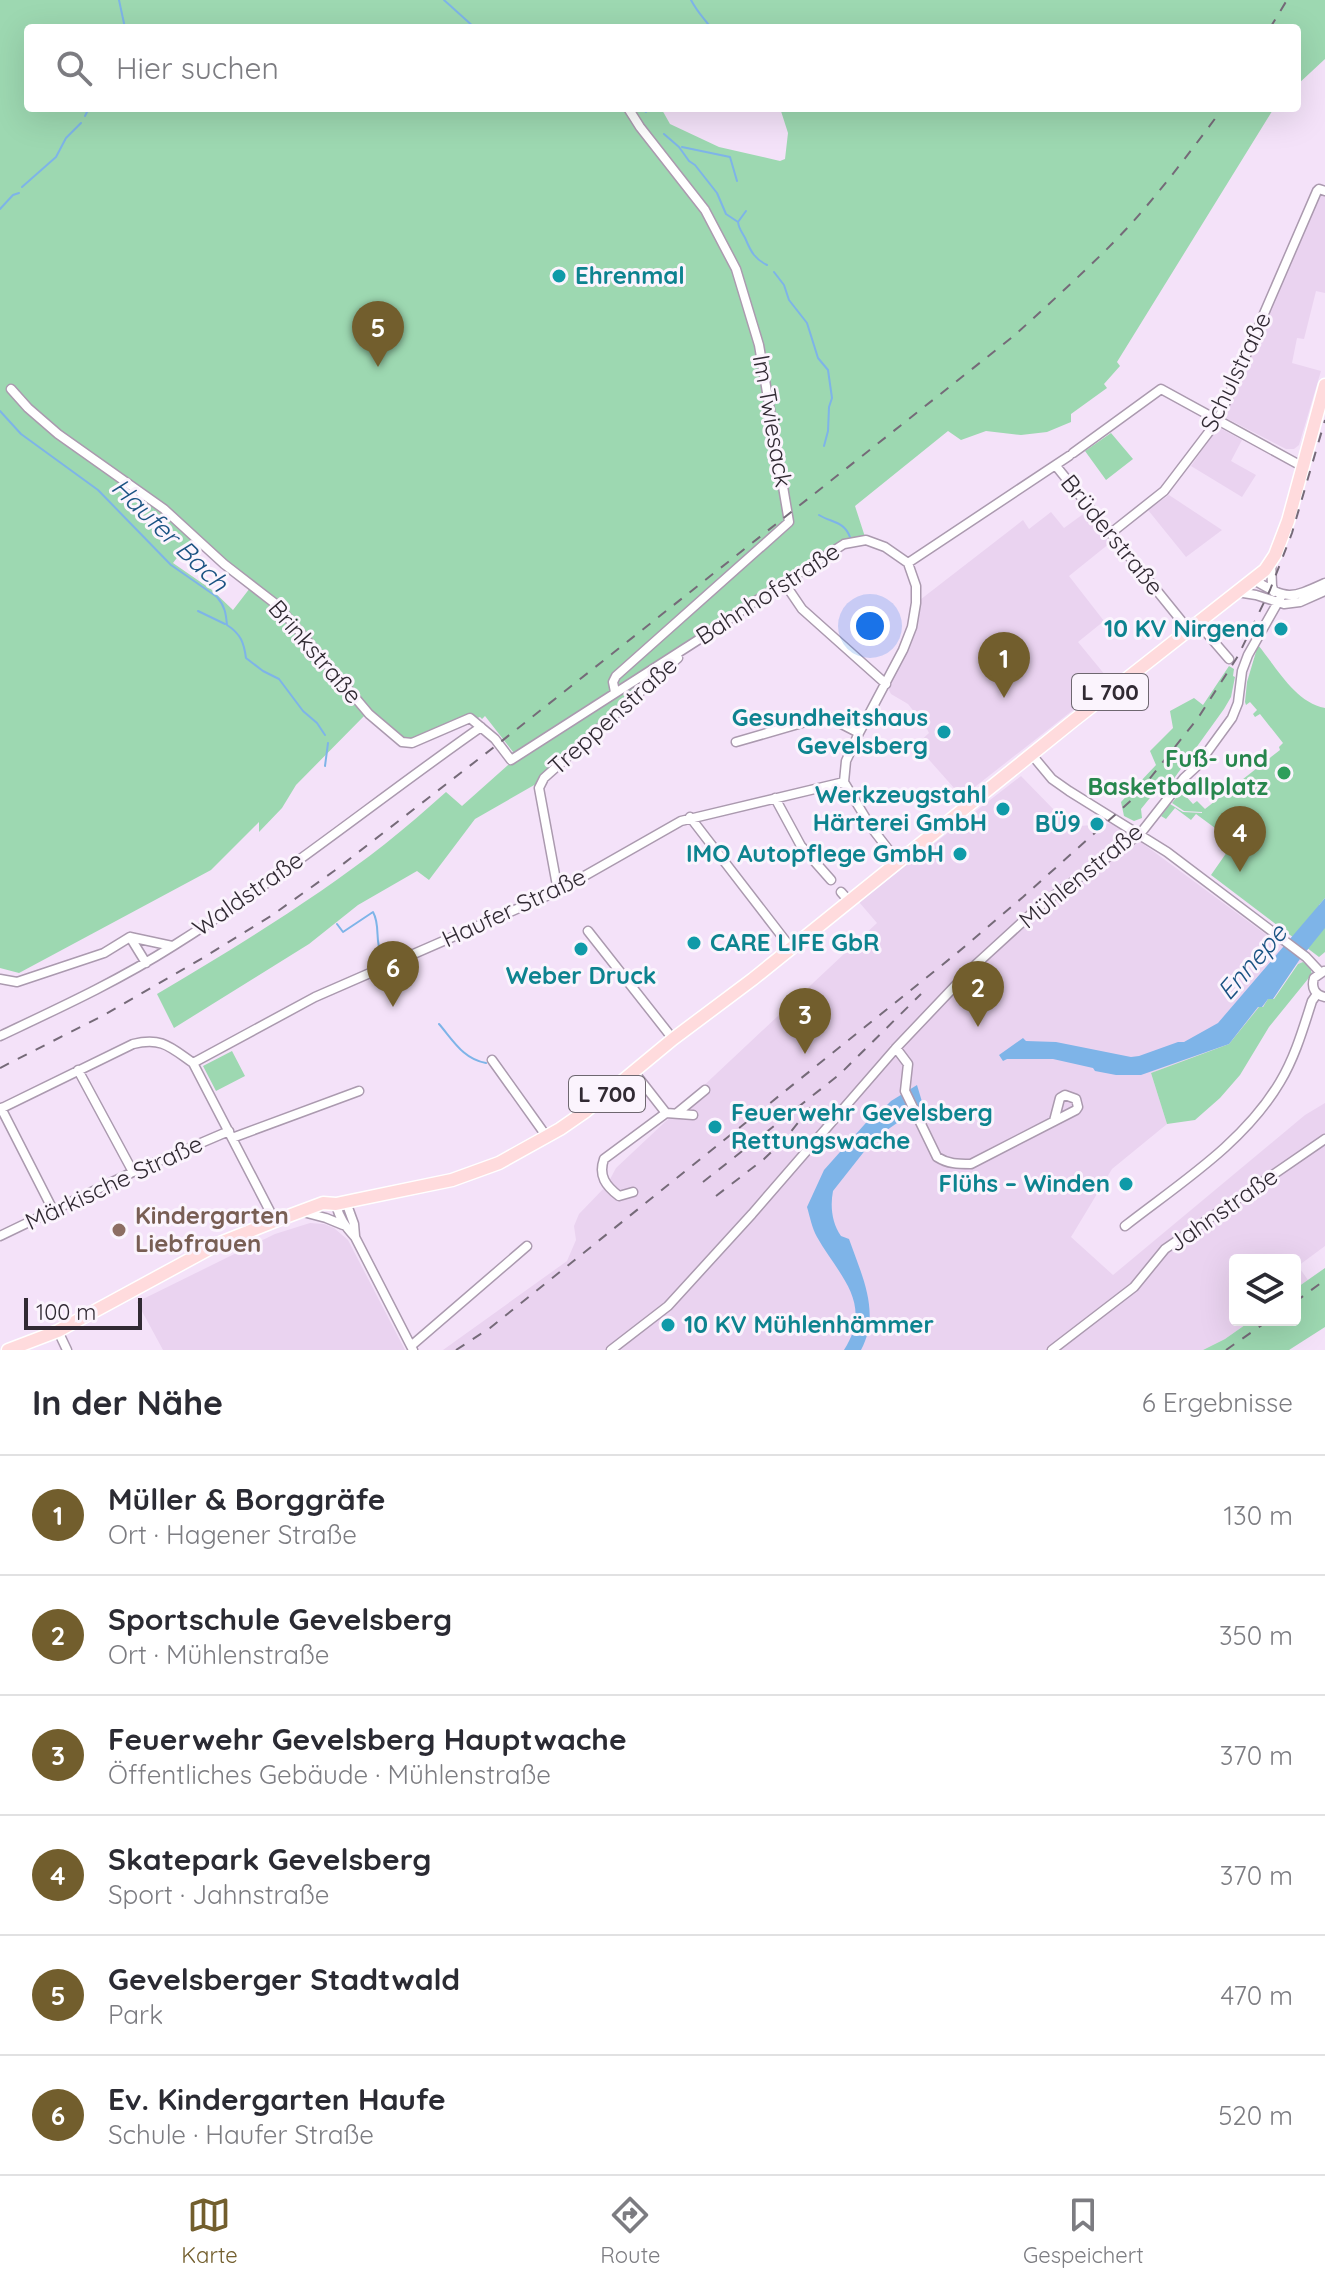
<!DOCTYPE html>
<html lang="de">
<head>
<meta charset="utf-8">
<style>
	body { margin:0; font-family:Quicksand,sans-serif; background:#f7f7f7; color:#2b2b33 }
	.controls { position:absolute; right:24px; bottom:24px; display:grid; overflow:hidden; border-radius:8px; box-shadow:0 8px 32px #0002 }
	.controls button { width:72px; height:72px; display:grid; place-items:center; padding:0; border:0; border-bottom:2px solid #e1e1e2; background:#fff; color:#2b2b33; font:40px sans-serif }
	.scale { position:absolute; left:24px; bottom:20px; width:118px; box-sizing:border-box; padding-left:8px; border:4px solid #312a33; border-top:0; font-size:22px; line-height:28px; white-space:nowrap; color:#312a33; -webkit-text-stroke:6px #fbf4fd; paint-order:stroke }
	.you { position:absolute; left:870px; top:626px; width:28px; height:28px; margin:-20px; border:6px solid #fff; border-radius:50%; background:#1a73e8; box-shadow:0 0 0 12px #1a73e833 }
	.badge { display:grid; place-items:center; width:52px; height:52px; border-radius:50%; background:#725e2d; color:#fff; font-size:26px; font-weight:700 }
	.pin { position:absolute; translate:-50% -66px; filter:drop-shadow(0 2px 4px #0008) }
	.pin::after { content:''; position:absolute; top:42px; width:28px; height:24px; background:inherit; clip-path:polygon(0 0,100% 0,50% 100%) }
	.list { margin:0; padding:0; list-style:none }
	h2 { display:flex; justify-content:space-between; align-items:center; height:104px; margin:0; padding:0 32px; font-size:34px }
	h2 small { font-size:26px; font-weight:400; color:#7c7c81 }
	.list li { display:grid; grid-template-columns:52px 1fr auto; gap:24px; align-items:center; box-sizing:border-box; height:120px; padding:0 32px; border-top:2px solid #e1e1e2 }
	.list b { display:block; font-size:30px; white-space:nowrap }
	.list p { margin:0; font-size:26px; white-space:nowrap; color:#7c7c81 }
	.list em { font-size:26px; font-style:normal; color:#7c7c81 }
	.icon { flex:none; width:44px; height:44px; fill:none; stroke:currentColor; stroke-width:2; stroke-linecap:round; stroke-linejoin:round }
	.map { position:relative; flex:none; width:1325px; height:1350px; overflow:hidden }
	.search { position:absolute; background:#fff; box-shadow:0 8px 32px #0002; left:24px; right:24px; top:24px; height:88px; display:flex; align-items:center; gap:20px; box-sizing:border-box; padding:0 28px; border-radius:8px; color:#7c7c81; font-size:30px }
	.sheet { height:824px; background:#fff }
	nav { display:flex; justify-content:space-around; align-items:center; box-sizing:border-box; height:112px; border-top:2px solid #e1e1e2; background:#fff; font-size:22px; color:#7c7c81 }
	nav a { display:grid; justify-items:center; gap:4px }
	nav .on { color:#725e2d }
	.map>svg:first-child { display:block }
</style>
</head>
<body>
<div class="map">
<svg width="1325" height="1350" viewBox="0 0 1325 1350">
	<rect width="100%" height="100%" fill="#f4e2f9"/>
	<path fill="#ead3f0" d="M1322,194L1325,195V293L1316,291L1304,339L1297,338L1292,363L1321,371L1299,445L1294,449H1286L1224,417L1254,339L1289,258Z
		M1218,427L1242,440L1231,461L1256,475L1242,497L1191,466Z
		M1169,495L1222,530L1186,557L1148,510Z
		M1051,512L1064,528L1086,512L1110,543L1069,576L1104,621L1078,642L1110,681L962,797L916,745L929,733L926,727L908,704L891,694L886,684L903,650L916,603L1023,520L1029,529Z
		M1021,776L1057,813L1080,826L1115,823L1303,962L1297,964L1273,999L1256,1011L1229,1044L1151,1073L1167,1124L1112,1169L1071,1237L1113,1275L1305,1115L1325,1103V1246L1298,1266L1308,1280L1295,1289V1260H1235V1320H1252L1225,1339L1203,1350H443L567,1261L576,1240L574,1226L579,1214L607,1185L616,1168L877,923L859,902Z
		M310,1223L324,1224L334,1228L348,1240L405,1350H163L137,1302L275,1234Z"/>
	<path fill="#9dd8b1" fill-rule="evenodd" d="M0,0H1325V59L1297,85V28H28V108H661L670,124L719,147L780,161L785,159L788,133L780,108H1274L1117,362L1120,366L1104,384L1107,388L1071,414V422L1047,432L1021,435L986,431L961,440L948,431L855,506L866,540H854L696,641L543,780L475,819L429,880L417,871L358,905L309,944L174,1028L157,994C235,948 313,900 385,844C406,827 426,810 446,792L462,806L517,757L485,716L482,719L480,717L413,745L403,740L368,712L296,785L282,808L259,832V822L211,870L19,973L0,968ZM192,538L250,588L233,610L212,590L173,563Z
		M1111,433L1133,459L1106,480L1085,451Z
		M1258,645C1277,668 1295,702 1325,708V898L1319,905L1325,911V952L1319,957L1211,875L1234,842L1196,814L1191,820L1175,808L1166,819L1161,816L1170,804L1183,812L1202,813V812L1184,811L1172,803L1189,781L1191,783L1182,792L1193,804L1197,801L1205,809L1280,750L1279,747L1283,743L1260,714L1255,717L1253,714L1257,710L1250,702L1246,705L1245,702L1247,682Z
		M1229,666L1234,669L1233,676L1235,677L1231,697L1224,709L1170,784L1162,783L1141,809L1142,818L1134,821L1124,816L1121,802L1156,765L1150,751L1173,728L1170,711L1194,698L1203,705Z
		M1303,962L1310,967L1312,974L1269,1027L1240,1075L1220,1098L1195,1120L1167,1124L1151,1073L1229,1044L1259,1007H1263L1268,999H1274L1298,964Z
		M232,1051L245,1076L216,1091L203,1066Z
		M1325,1268V1327L1289,1350H1203L1225,1339L1252,1320H1295V1289Z"/>
	<path fill="#7eb4e8" d="M1325,898V928L1300,959L1273,999H1268L1262,1007H1258L1229,1044L1141,1075H1116L1095,1071L1093,1068L1053,1059H1007L1003,1061L999,1055L1023,1038L1026,1041L1056,1042L1131,1057L1139,1056L1178,1042H1184L1218,1023Z
		M917,1085L923,1105L874,1139L833,1191C830,1207 832,1223 841,1236L849,1239C862,1276 881,1313 861,1350H844C874,1303 839,1276 817,1237C812,1228 810,1217 807,1207L824,1170L880,1107L883,1109L891,1101Z"/>
	<g fill="none" stroke-linecap="round" stroke-linejoin="round">
		<path stroke="#7eb4e8" stroke-width="2" d="M119,0L125,28
			M444,0L475,28
			M691,0C698,13 703,17 711,28
			M642,108L646,112
			M85,116L89,108
			M664,134L679,147L689,161L695,165L717,193L726,214L738,222C739,230 743,233 746,240C751,252 755,259 767,265
			M682,147L730,157L737,181
			M22,187L56,157L66,138L81,123
			M0,209L13,195L19,193
			M738,222L746,211
			M774,272L784,285L789,300L807,323L818,358L828,370L832,398L829,407L828,431L824,446
			M0,411L21,434L98,490L171,565L217,597C225,606 226,614 227,625C241,634 244,643 246,658L263,671L279,679L303,711L317,723L325,735
			M819,515C832,523 844,521 850,537
			M198,611L225,624
			M325,766L328,743
			M337,924L343,932L373,912C381,926 374,942 382,955
			M439,1024C453,1040 463,1059 486,1063"/>
		<g stroke="#ab9aaf" stroke-width="11">
			<path id="street" d="M11,389L28,408L58,434L164,509L224,564L277,605L369,714L402,742L412,743L470,718L495,739L511,760L712,631L748,606L844,544L866,540L885,547L908,563L916,586V603L912,627L903,650L859,733L846,761L844,782L871,827L898,862
				M1073,453L1161,389L1296,463L1304,465
				M1056,466L1188,629
				M1111,533L1164,491L1218,420L1317,191L1319,189L1325,191
				M1271,562L1272,586L1274,592
				M908,563L1069,456
				M1254,580C1288,600 1290,599 1325,583
				M785,584L802,609L886,684
				M1237,592L1256,595L1284,604L1300,602L1325,591
				M1197,622L1229,659
				M615,692L613,682L616,676L789,522L759,345L736,269L705,210L640,127L628,108
				M736,742L826,716L859,733
				M1032,755L1052,779L1069,791L1167,852L1306,957L1320,972
				M775,798L801,846L831,880
				M690,817L791,948
				M558,891L539,788L544,778L678,658
				M841,892L849,901
				M588,931L673,1039
				M130,937L146,963
				M1324,971L1314,978C1311,988 1315,995 1325,997
				M0,979L17,982L104,953L130,937L172,946
				M0,1036C59,1008 118,981 173,946C280,879 378,799 481,727
				M896,1048L908,1064L905,1091L937,1157C948,1164 958,1164 971,1164L1076,1110L1078,1107L1076,1099L1065,1095L1060,1098L1054,1121
				M492,1060L547,1137
				M193,1063L315,997L558,891L681,821L844,782
				M78,1070L133,1172
				M634,1072L666,1113
				M1,1108L53,1210
				M0,1109L133,1044C162,1037 170,1047 193,1063L275,1221
				M677,1113L705,1090
				M232,1138L359,1091
				M633,1192L619,1196C606,1186 598,1176 604,1159L666,1113L693,1115
				M346,1202L354,1224L355,1236
				M336,1204C339,1218 345,1226 355,1237L413,1350
				M303,1212L326,1218L343,1225
				M1125,1226C1180,1183 1244,1143 1280,1082C1295,1057 1303,1029 1312,1001L1317,994
				M0,1236L133,1172L229,1131
				M58,1331L67,1350
				M411,1346L527,1246
				M611,1350L668,1306L752,1214L896,1048L972,968L1042,904L1140,834L1184,778L1197,766L1232,718L1238,703L1242,671L1248,655L1282,595
				M1052,1350L1134,1287L1165,1249L1325,1139"/>
		</g>
		<g stroke="#fff" stroke-width="15">
			<path id="primary" d="M8,1350L58,1331L220,1243L275,1221L323,1203L336,1204L355,1200L452,1180L499,1163L560,1129L586,1111L673,1039L753,979L1073,721L1265,570L1275,555L1288,521L1325,385"/>
		</g>
		<use href="#street" stroke="#fff" stroke-width="8"/>
		<use href="#primary" stroke="#ffdbdd" stroke-width="12"/>
		<path stroke="#756a78" stroke-width="2" stroke-dasharray="10 10" stroke-linecap="butt" d="M1270,28L1287,0
			M0,1068L106,1014L206,956L271,916L334,871L498,744L1015,335C1054,299 1095,263 1131,224C1164,187 1193,148 1223,108
			M703,1182L840,1074L921,994
			M716,1196L764,1159L786,1138L811,1106
			M1295,1302L1325,1280
			M456,1350L490,1328L957,953L1023,897L1135,797L1198,718L1238,656L1270,590L1292,533L1325,420
			M1226,1350L1269,1320"/>
	</g>
	<g fill="#0f9aa8" stroke="#fbf4fd" stroke-width="3">
		<circle cx="559" cy="276" r="8"/>
		<circle cx="1281" cy="629" r="8"/>
		<circle cx="944" cy="732" r="8"/>
		<circle cx="1003" cy="809" r="8"/>
		<circle cx="1097" cy="824" r="8"/>
		<circle cx="960" cy="854" r="8"/>
		<circle cx="694" cy="943" r="8"/>
		<circle cx="581" cy="949" r="8"/>
		<circle cx="715" cy="1127" r="8"/>
		<circle cx="1126" cy="1184" r="8"/>
		<circle cx="668" cy="1325" r="8"/>
	</g>
	<circle fill="#2e9e5b" stroke="#fbf4fd" stroke-width="3" cx="1284" cy="773" r="8"/>
	<circle fill="#8d6e63" stroke="#fbf4fd" stroke-width="3" cx="119" cy="1230" r="8"/>
	<g text-anchor="middle" stroke-width="6" stroke-linejoin="round" paint-order="stroke">
		<g fill="#fbf4fd" stroke="#6e6770" stroke-width="2">
			<rect x="1072" y="674" width="76" height="36" rx="6"/>
			<rect x="569" y="1076" width="76" height="36" rx="6"/>
		</g>
		<g font-size="22" font-weight="bold" fill="#312a33">
			<text x="1110" y="700">L 700</text>
			<text x="607" y="1102">L 700</text>
		</g>
		<g font-size="24" font-weight="bold" fill="#0d838f" stroke="#fbf4fd" text-anchor="end">
			<text x="575" y="284" text-anchor="start">Ehrenmal</text>
			<text x="1265" y="637">10 KV Nirgena</text>
			<text x="928" y="726">Gesundheitshaus<tspan x="928" dy="28">Gevelsberg</tspan></text>
			<text x="987" y="803">Werkzeugstahl<tspan x="987" dy="28">Härterei GmbH</tspan></text>
			<text x="1081" y="832">BÜ9</text>
			<text x="944" y="862">IMO Autopflege GmbH</text>
			<text x="710" y="951" text-anchor="start">CARE LIFE GbR</text>
			<text x="581" y="984" text-anchor="middle">Weber Druck</text>
			<text x="731" y="1121" text-anchor="start">Feuerwehr Gevelsberg<tspan x="731" dy="28">Rettungswache</tspan></text>
			<text x="1110" y="1192">Flühs – Winden</text>
			<text x="684" y="1333" text-anchor="start">10 KV Mühlenhämmer</text>
		</g>
		<g font-size="24" fill="#312a33" stroke="#fbf4fd">
			<text transform="translate(1236 372) rotate(-64)" y="8">Schulstraße</text>
			<text transform="translate(772 421) rotate(80)" y="8">Im Twiesack</text>
			<text transform="translate(1112 535) rotate(51)" y="8">Brüderstraße</text>
			<text transform="translate(768 594) rotate(-33)" y="8">Bahnhofstraße</text>
			<text transform="translate(315 652) rotate(49)" y="8">Brinkstraße</text>
			<text transform="translate(613 716) rotate(-42)" y="8">Treppenstraße</text>
			<text transform="translate(1081 876) rotate(-39)" y="8">Mühlenstraße</text>
			<text transform="translate(248 894) rotate(-35)" y="8">Waldstraße</text>
			<text transform="translate(514 908) rotate(-25)" y="8">Haufer Straße</text>
			<text transform="translate(114 1183) rotate(-25)" y="8">Märkische Straße</text>
			<text transform="translate(1223 1210) rotate(-35)" y="8">Jahnstraße</text>
		</g>
		<g font-size="24" font-weight="bold" fill="#27864d" stroke="#fbf4fd" text-anchor="end">
			<text x="1268" y="767">Fuß- und<tspan x="1268" dy="28">Basketballplatz</tspan></text>
		</g>
		<g font-size="24" font-weight="bold" fill="#785e54" stroke="#fbf4fd" text-anchor="start">
			<text x="135" y="1224">Kindergarten<tspan x="135" dy="28">Liebfrauen</tspan></text>
		</g>
		<g font-size="26" font-style="italic" fill="#1a5383" stroke="#fbf4fd">
			<text transform="translate(170 535) rotate(44)" y="9">Haufer Bach</text>
			<text transform="translate(1252 962) rotate(-49)" y="9">Ennepe</text>
		</g>
	</g>
</svg>
<div class="controls">
<button><svg class="icon" aria-label="layers" viewBox="0 0 24 24"><path d="M12 4l9 5-9 5-9-5zM3 14l9 5 9-5"/></svg></button>
</div>
<div class="scale">100 m</div>
<div class="you"></div>
<div class="pin badge" style="left:1004px;top:698px">1</div>
<div class="pin badge" style="left:978px;top:1027px">2</div>
<div class="pin badge" style="left:805px;top:1054px">3</div>
<div class="pin badge" style="left:1240px;top:872px">4</div>
<div class="pin badge" style="left:378px;top:367px">5</div>
<div class="pin badge" style="left:393px;top:1007px">6</div>
<div class="search"><svg class="icon" aria-label="search" viewBox="0 0 24 24"><circle cx="10" cy="10" r="6"/><path d="M15 15l6 6"/></svg>Hier suchen</div>
</div>
<section class="sheet">
<h2>In der Nähe<small>6 Ergebnisse</small></h2>
<ul class="list">
<li><span class="badge">1</span><div><b>Müller &amp; Borggräfe</b><p>Ort · Hagener Straße</p></div><em>130 m</em></li>
<li><span class="badge">2</span><div><b>Sportschule Gevelsberg</b><p>Ort · Mühlenstraße</p></div><em>350 m</em></li>
<li><span class="badge">3</span><div><b>Feuerwehr Gevelsberg Hauptwache</b><p>Öffentliches Gebäude · Mühlenstraße</p></div><em>370 m</em></li>
<li><span class="badge">4</span><div><b>Skatepark Gevelsberg</b><p>Sport · Jahnstraße</p></div><em>370 m</em></li>
<li><span class="badge">5</span><div><b>Gevelsberger Stadtwald</b><p>Park</p></div><em>470 m</em></li>
<li><span class="badge">6</span><div><b>Ev. Kindergarten Haufe</b><p>Schule · Haufer Straße</p></div><em>520 m</em></li>
</ul>
</section>
<nav>
<a class="on"><svg class="icon" aria-label="map" viewBox="0 0 24 24"><path d="M3 6l6-2 6 2 6-2v14l-6 2-6-2-6 2zM9 4v14M15 6v14"/></svg>Karte</a>
<a><svg class="icon" aria-label="directions" viewBox="0 0 24 24"><path d="M12 3l9 9-9 9-9-9zM9 14v-3h6M13 9l2 2-2 2"/></svg>Route</a>
<a><svg class="icon" aria-label="saved" viewBox="0 0 24 24"><path d="M7 4h10v16l-5-4-5 4z"/></svg>Gespeichert</a>
</nav>
</body>
</html>
